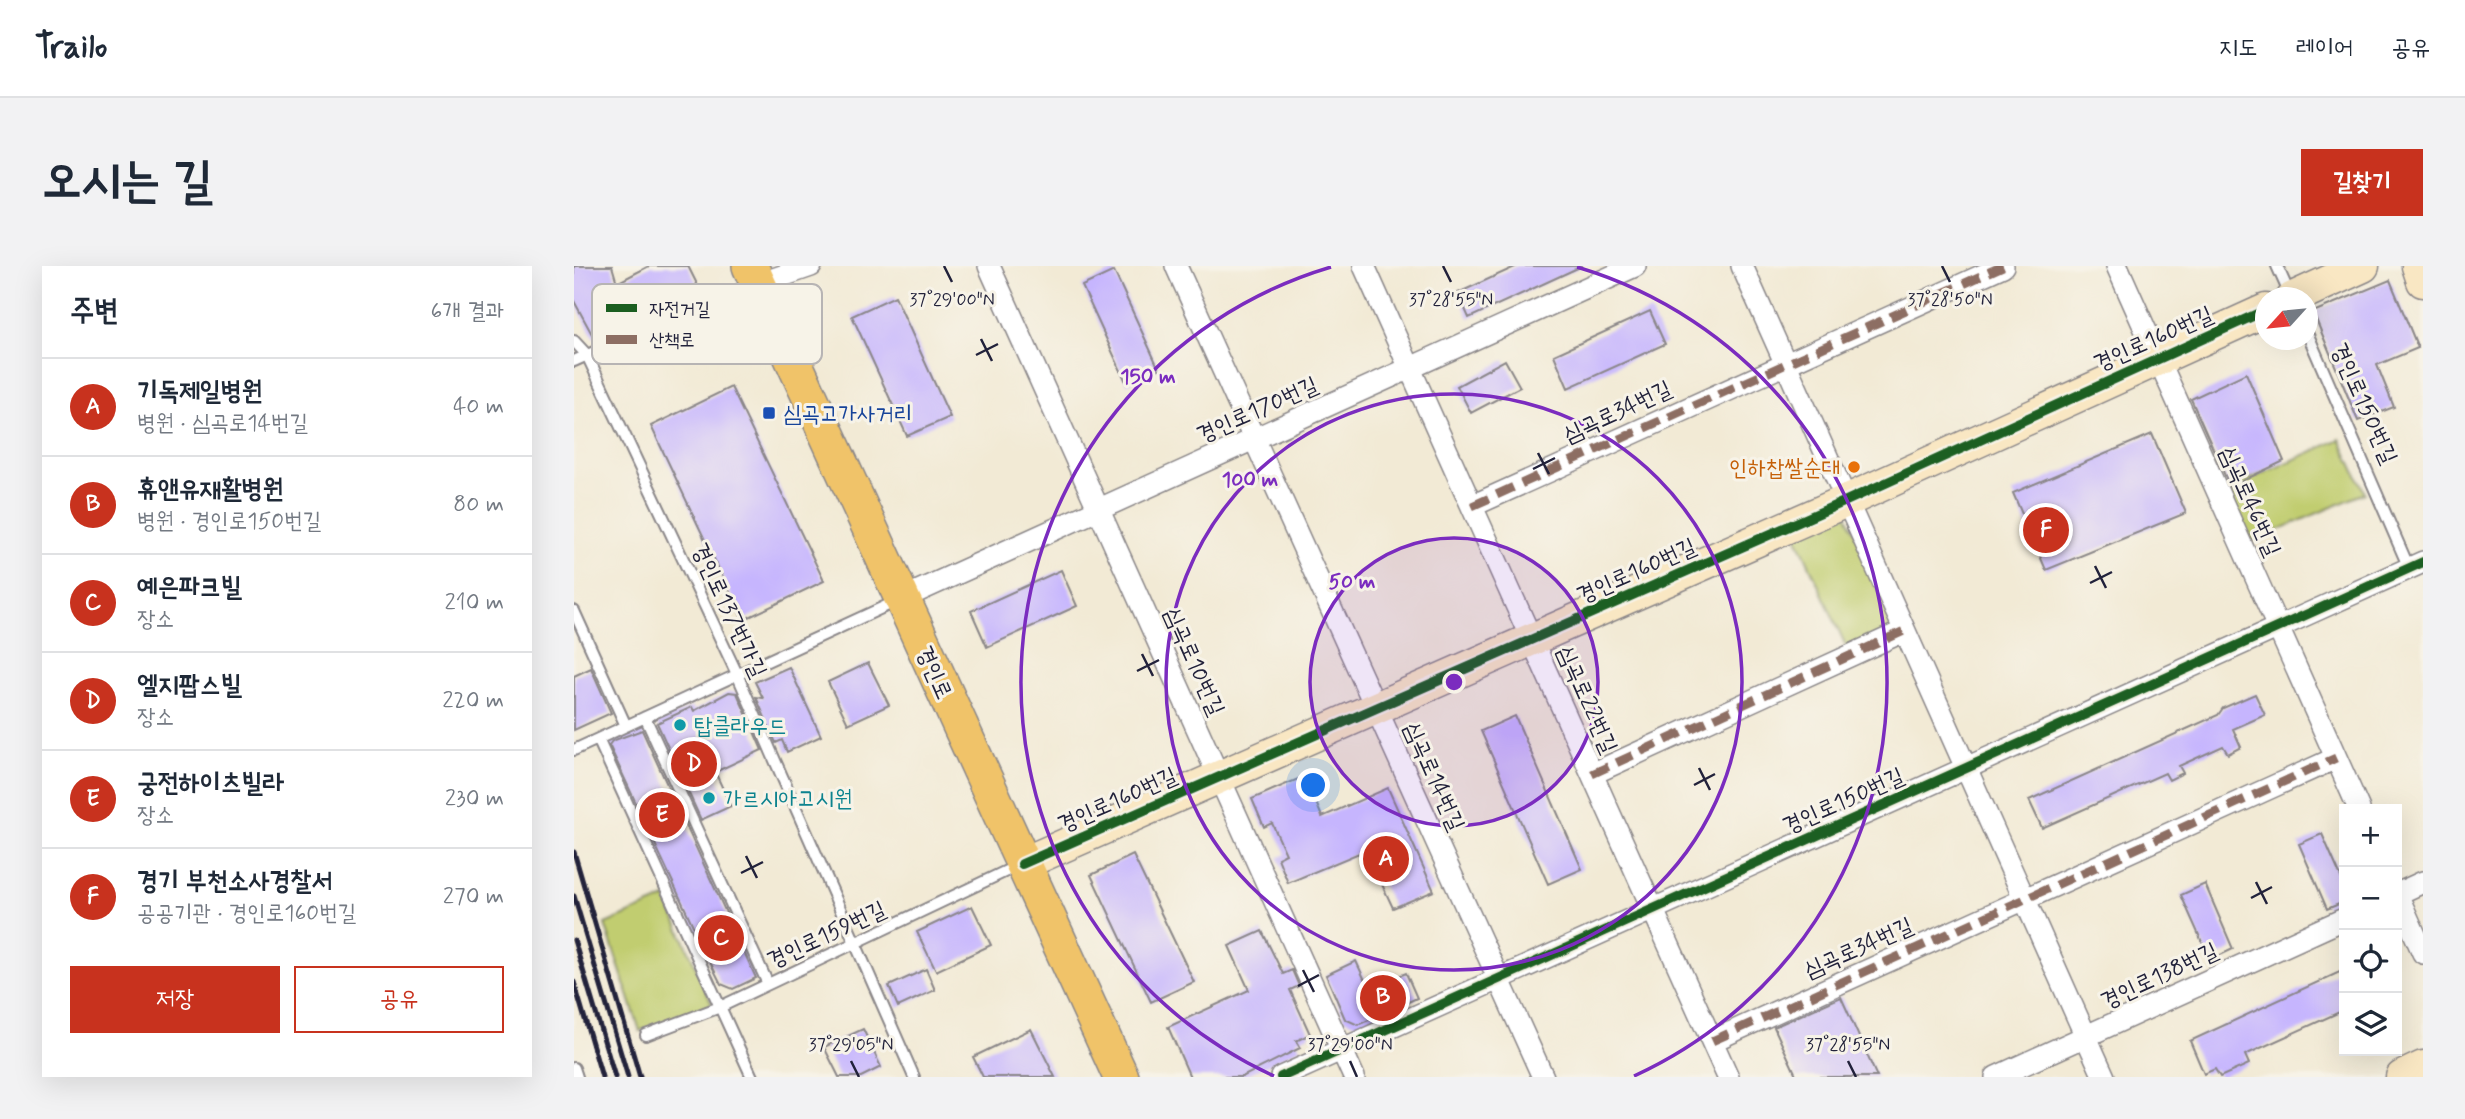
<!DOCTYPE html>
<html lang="ko">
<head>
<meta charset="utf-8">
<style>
	body { margin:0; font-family:Mynerve,"Poor Story",sans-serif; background:#f2f2f3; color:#1f2937 }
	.controls { position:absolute; right:21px; bottom:21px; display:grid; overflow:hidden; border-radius:0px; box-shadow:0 7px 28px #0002 }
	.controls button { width:63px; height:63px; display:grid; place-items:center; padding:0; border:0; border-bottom:2px solid #e0e1e3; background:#fff; color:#1f2937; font:35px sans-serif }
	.compass { position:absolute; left:1681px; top:21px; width:63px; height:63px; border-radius:50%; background:#fff; box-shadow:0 7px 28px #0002; rotate:243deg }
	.you { position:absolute; left:740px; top:520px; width:24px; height:24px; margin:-18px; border:5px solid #fff; border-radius:50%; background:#1a73e8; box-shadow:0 0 0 10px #1a73e833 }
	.badge { display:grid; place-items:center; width:46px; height:46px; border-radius:50%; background:#c8321e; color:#fff; font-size:23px; font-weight:700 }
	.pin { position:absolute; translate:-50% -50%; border:4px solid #fff; box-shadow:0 2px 7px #0006 }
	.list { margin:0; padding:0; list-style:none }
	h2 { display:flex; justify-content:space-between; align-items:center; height:91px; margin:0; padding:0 28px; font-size:30px }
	h2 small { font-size:23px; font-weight:400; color:#747a83 }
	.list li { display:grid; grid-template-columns:46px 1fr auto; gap:21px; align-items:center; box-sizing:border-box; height:98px; padding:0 28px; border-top:2px solid #e0e1e3 }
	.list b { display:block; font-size:26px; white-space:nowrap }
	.list p { margin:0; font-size:23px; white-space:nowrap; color:#747a83 }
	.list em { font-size:23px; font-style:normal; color:#747a83 }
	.actions { display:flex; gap:14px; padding:21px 28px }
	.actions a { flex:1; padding:16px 0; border:2px solid #c8321e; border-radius:0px; text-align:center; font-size:24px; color:#c8321e }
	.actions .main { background:#c8321e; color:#fff }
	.icon { flex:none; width:38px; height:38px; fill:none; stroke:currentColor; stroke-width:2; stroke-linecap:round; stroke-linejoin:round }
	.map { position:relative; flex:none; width:1849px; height:811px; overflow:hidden; border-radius:0px }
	header { display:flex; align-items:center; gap:42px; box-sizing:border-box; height:98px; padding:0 35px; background:#fff; border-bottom:2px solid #e0e1e3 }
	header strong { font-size:33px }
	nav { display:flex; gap:38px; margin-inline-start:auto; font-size:24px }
	.intro { display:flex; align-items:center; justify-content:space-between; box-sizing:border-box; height:168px; padding:0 42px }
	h1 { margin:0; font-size:49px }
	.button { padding:18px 32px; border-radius:0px; background:#c8321e; color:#fff; font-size:24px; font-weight:700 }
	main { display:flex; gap:42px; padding:0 42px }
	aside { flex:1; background:#fff; border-radius:0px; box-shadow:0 7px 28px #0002 }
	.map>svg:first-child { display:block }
</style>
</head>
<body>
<header>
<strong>Trailo</strong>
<nav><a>지도</a><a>레이어</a><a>공유</a></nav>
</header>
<div class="intro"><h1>오시는 길</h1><a class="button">길찾기</a></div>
<main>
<aside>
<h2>주변<small>6개 결과</small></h2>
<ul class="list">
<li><span class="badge">A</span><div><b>기독제일병원</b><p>병원 · 심곡로14번길</p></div><em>40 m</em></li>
<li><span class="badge">B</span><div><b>휴앤유재활병원</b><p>병원 · 경인로150번길</p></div><em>80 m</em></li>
<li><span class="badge">C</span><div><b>예은파크빌</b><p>장소</p></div><em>210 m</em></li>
<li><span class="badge">D</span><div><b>엘지팝스빌</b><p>장소</p></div><em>220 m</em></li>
<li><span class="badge">E</span><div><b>궁전하이츠빌라</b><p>장소</p></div><em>230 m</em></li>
<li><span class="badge">F</span><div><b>경기 부천소사경찰서</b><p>공공기관 · 경인로160번길</p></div><em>270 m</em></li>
</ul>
<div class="actions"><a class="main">저장</a><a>공유</a></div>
</aside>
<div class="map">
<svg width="1849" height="811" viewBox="0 0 1849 811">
	<rect width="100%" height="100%" fill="#f7f3e8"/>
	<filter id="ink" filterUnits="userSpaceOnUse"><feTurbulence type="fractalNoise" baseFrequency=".0143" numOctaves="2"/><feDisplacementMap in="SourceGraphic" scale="14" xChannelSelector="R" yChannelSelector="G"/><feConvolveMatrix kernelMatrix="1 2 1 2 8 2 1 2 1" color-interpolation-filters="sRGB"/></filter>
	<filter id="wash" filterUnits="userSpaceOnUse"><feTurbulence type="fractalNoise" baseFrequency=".00686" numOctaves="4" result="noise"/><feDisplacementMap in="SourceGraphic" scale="28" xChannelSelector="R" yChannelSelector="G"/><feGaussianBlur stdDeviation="1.57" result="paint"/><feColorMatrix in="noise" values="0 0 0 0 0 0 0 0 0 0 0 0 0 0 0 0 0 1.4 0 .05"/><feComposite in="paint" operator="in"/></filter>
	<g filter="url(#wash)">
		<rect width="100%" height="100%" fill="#f2ead5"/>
		<path fill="#c1cd6f" stroke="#727855" stroke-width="2" d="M1766,173L1791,227L1676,276L1654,223Z
			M1271,244L1323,364L1275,387L1221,267Z
			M92,632L138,738L66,765L31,658Z"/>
		<g id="blocks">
			<path fill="#c6b5fe" d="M0,0H38L43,17L75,0H114L127,26L88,45L85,38L20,72L0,35Z
				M943,0H1008L895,52L884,27Z
				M540,5L585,103L553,118L508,20Z
				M1816,14L1844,82L1803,99L1820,141L1784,155L1739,46Z
				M321,30L376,151L333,170L278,50Z
				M1076,45L1091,78L994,122L980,89Z
				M931,94L946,121L897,147L883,120Z
				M1672,107L1710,195L1656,221L1617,133Z
				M157,121L250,315L169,354L77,160Z
				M1578,168L1612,247L1472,304L1439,227Z
				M487,304L503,340L413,381L397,345Z
				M294,397L315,439L274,458L254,416Z
				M215,401L247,470L213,486L208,474L202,477L182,431L189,432L181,416Z
				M17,402L37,447L0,464V410Z
				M155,426L163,427L188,484L141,506L157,540L127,554L83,457L118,441L120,445Z
				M1681,428L1691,449L1659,463L1667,481L1654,488L1649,480L1605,500L1609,507L1595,514L1591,507L1468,562L1455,534L1644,449L1649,442Z
				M941,450L1008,603L974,618L907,465Z
				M68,464L182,712L159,723L147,718L134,692L35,479L38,475Z
				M731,510L748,551L814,522L860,625L819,642L798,597L791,600L785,587L714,617L704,592L712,588L698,557L690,561L678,533Z
				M1748,568L1770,618V636L1753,643L1725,578Z
				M559,589L620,716L577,736L517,609Z
				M1631,618L1659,683L1636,694L1607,629Z
				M398,640L417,679L362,705L343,666Z
				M688,665L709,708L718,704L725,720L716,724L736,768L722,775L726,782L668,811H616L594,761L675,724L655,680Z
				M782,695L795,723L832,707L843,732L784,759L771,753L752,709Z
				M352,703L361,724L324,741L315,720Z
				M1770,704V744L1671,789L1675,798L1646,811L1641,803L1630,808L1616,775Z
				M1267,731L1303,811H1223L1200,761Z
				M289,763L307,801L287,811H265L250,781Z
				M457,763L481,811H409L399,791Z"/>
		</g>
	</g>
	<g filter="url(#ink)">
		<use href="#blocks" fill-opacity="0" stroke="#8a8688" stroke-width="2"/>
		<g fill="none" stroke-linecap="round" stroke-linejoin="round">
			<g stroke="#8a8688" stroke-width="14">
				<path id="lane" d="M1703,0L1716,29
					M1734,69L1835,302
					M0,75L13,89L163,408L340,811
					M0,95L146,30L181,19
					M0,345L52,460
					M71,451L194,718
					M24,473L178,811
					M0,484L325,334
					M72,769L146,741L445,599
					M0,802L3,811"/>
			</g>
			<g stroke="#8a8688" stroke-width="24">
				<path id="street" d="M415,0L780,811
					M602,0L969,811
					M790,0L1154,811
					M1168,0L1530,811
					M1543,0L1785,543
					M185,18L237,0
					M898,240L1429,0
					M327,333L1061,0
					M1018,508L1330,365
					M1849,616L1823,628L1849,687
					M1138,775L1762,492
					M707,811L1849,296
					M1422,811L1770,653"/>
			</g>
			<g stroke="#8a8688" stroke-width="35">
				<path id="secondary" d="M1844,0L1849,15
					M1719,32L1789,0
					M448,598L1272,235L1692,44
					M1828,811L1849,801"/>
			</g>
			<g stroke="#8a8688" stroke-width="38">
				<path id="primary" d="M176,0L547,811"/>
			</g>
			<use href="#lane" stroke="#fff" stroke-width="10"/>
			<use href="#street" stroke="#fff" stroke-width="21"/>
			<use href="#secondary" stroke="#f9e7c3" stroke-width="32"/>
			<use href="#primary" stroke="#f0c369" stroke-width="35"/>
			<path stroke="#22223b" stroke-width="5" d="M0,586L66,811
				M0,630L54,811
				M0,674L41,811
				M0,716L28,811"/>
			<path stroke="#8d6e63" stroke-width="9" stroke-dasharray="18 9" stroke-linecap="butt" d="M898,240L1429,0
				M1018,508L1330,365
				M1138,775L1762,492"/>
			<g stroke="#f7f3e8" stroke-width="15">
				<path id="cycleway" d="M448,598L1272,235L1692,44
					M707,811L1849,296"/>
			</g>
			<use href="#cycleway" stroke="#1b5e20" stroke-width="10"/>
		</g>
	</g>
	<path fill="none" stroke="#22223b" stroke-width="2.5" d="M370,0L378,16M869,0L877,16M1368,0L1376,16M407,73L418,95M402,89L424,78M964,187L975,208M959,203L981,192M1521,300L1532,322M1516,317L1538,306M568,388L579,410M563,405L585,394M1125,502L1136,524M1120,519L1141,508M172,590L183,612M167,607L189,596M1682,616L1693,638M1677,632L1698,621M729,704L740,726M724,720L745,709M277,795L285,811M776,795L783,811M1274,795L1282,811"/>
	<circle cx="880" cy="416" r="144" fill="#7b2cbf" fill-opacity=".12"/>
	<g fill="none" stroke="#7b2cbf" stroke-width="3.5">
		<circle cx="880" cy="416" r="144"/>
		<circle cx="880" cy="416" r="288"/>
		<path d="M700 810A433 433 0 0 1 757 1M1003 1A433 433 0 0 1 1060 810"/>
	</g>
	<rect fill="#1a4fb4" stroke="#f7f3e8" stroke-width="2.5" x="188" y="140" width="14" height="14" rx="3.5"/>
	<circle fill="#e8710a" stroke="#f7f3e8" stroke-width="2.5" cx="1280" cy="201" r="7"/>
	<g fill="#0f9aa8" stroke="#f7f3e8" stroke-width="2.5">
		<circle cx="106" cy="459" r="7"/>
		<circle cx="135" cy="532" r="7"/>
	</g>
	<g text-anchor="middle" stroke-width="6" stroke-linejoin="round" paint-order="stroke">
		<g font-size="23" fill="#22223b" stroke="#f7f3e8">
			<text transform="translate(1579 72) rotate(-24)" y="8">경인로160번길</text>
			<text transform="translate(1791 137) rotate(66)" y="8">경인로150번길</text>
			<text transform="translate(683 143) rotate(-24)" y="8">경인로170번길</text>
			<text transform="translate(1043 145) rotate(-25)" y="8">심곡로34번길</text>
			<text transform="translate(1677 235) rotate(66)" y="8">심곡로46번길</text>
			<text transform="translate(1062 304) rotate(-24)" y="8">경인로160번길</text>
			<text transform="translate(156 344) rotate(65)" y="8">경인로137번가길</text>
			<text transform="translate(621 395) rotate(66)" y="8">심곡로10번길</text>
			<text transform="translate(361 406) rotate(66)" y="8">경인로</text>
			<text transform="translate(1014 433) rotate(66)" y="8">심곡로22번길</text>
			<text transform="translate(861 510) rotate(66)" y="8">심곡로14번길</text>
			<text transform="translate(543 533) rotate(-24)" y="8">경인로160번길</text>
			<text transform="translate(1269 534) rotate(-24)" y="8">경인로150번길</text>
			<text transform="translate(252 668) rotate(-25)" y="8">경인로159번길</text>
			<text transform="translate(1284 681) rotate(-24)" y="8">심곡로34번길</text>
			<text transform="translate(1585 709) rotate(-25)" y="8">경인로138번길</text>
		</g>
		<g font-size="23" fill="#164399" stroke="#f7f3e8" text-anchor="start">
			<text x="209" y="155">심곡고가사거리</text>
		</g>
		<g font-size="23" fill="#c56008" stroke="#f7f3e8" text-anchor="end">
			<text x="1266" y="209">인하찹쌀순대</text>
		</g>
		<g font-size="23" fill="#0d838f" stroke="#f7f3e8" text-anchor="start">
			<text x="120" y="467">탑클라우드</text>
			<text x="149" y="540">가르시아고시원</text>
		</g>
	</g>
	<rect x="18" y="18" width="230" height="80" rx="10" fill="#f7f3e8" stroke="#b7b4b4" stroke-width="2"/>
	<rect x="32" y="38" width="31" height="8" fill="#1b5e20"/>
	<rect x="32" y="69" width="31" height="9" fill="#8d6e63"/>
	<g font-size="19" fill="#22223b">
		<text x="75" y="49">자전거길</text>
		<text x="75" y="80">산책로</text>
	</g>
	<g font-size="18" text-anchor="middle" fill="#22223b" stroke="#f7f3e8" stroke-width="6" stroke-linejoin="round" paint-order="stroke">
		<text x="378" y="39">37°29'00"N</text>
		<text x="877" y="39">37°28'55"N</text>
		<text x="1376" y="39">37°28'50"N</text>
		<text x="277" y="784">37°29'05"N</text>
		<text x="776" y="784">37°29'00"N</text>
		<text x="1274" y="784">37°28'55"N</text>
	</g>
	<circle cx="880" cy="416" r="10" fill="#7b2cbf" stroke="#f7f3e8" stroke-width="3.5"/>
	<g font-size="21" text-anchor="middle" font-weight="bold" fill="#7b2cbf" stroke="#f7f3e8" stroke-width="6" stroke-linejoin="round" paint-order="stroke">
		<text x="574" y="117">150 m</text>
		<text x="676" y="220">100 m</text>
		<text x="778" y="322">50 m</text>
	</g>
</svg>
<div class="controls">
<button>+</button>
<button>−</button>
<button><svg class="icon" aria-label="locate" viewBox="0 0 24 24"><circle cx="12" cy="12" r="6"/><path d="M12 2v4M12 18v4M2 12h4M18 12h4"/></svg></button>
<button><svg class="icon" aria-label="layers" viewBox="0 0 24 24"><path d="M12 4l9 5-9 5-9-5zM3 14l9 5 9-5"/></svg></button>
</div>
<svg class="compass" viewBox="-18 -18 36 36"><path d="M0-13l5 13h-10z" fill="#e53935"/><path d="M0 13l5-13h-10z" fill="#747a83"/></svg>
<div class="you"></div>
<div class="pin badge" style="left:812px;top:593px">A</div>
<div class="pin badge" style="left:809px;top:732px">B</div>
<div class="pin badge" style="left:147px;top:672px">C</div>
<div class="pin badge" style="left:120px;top:498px">D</div>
<div class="pin badge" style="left:88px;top:549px">E</div>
<div class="pin badge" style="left:1472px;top:264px">F</div>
</div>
</main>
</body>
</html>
